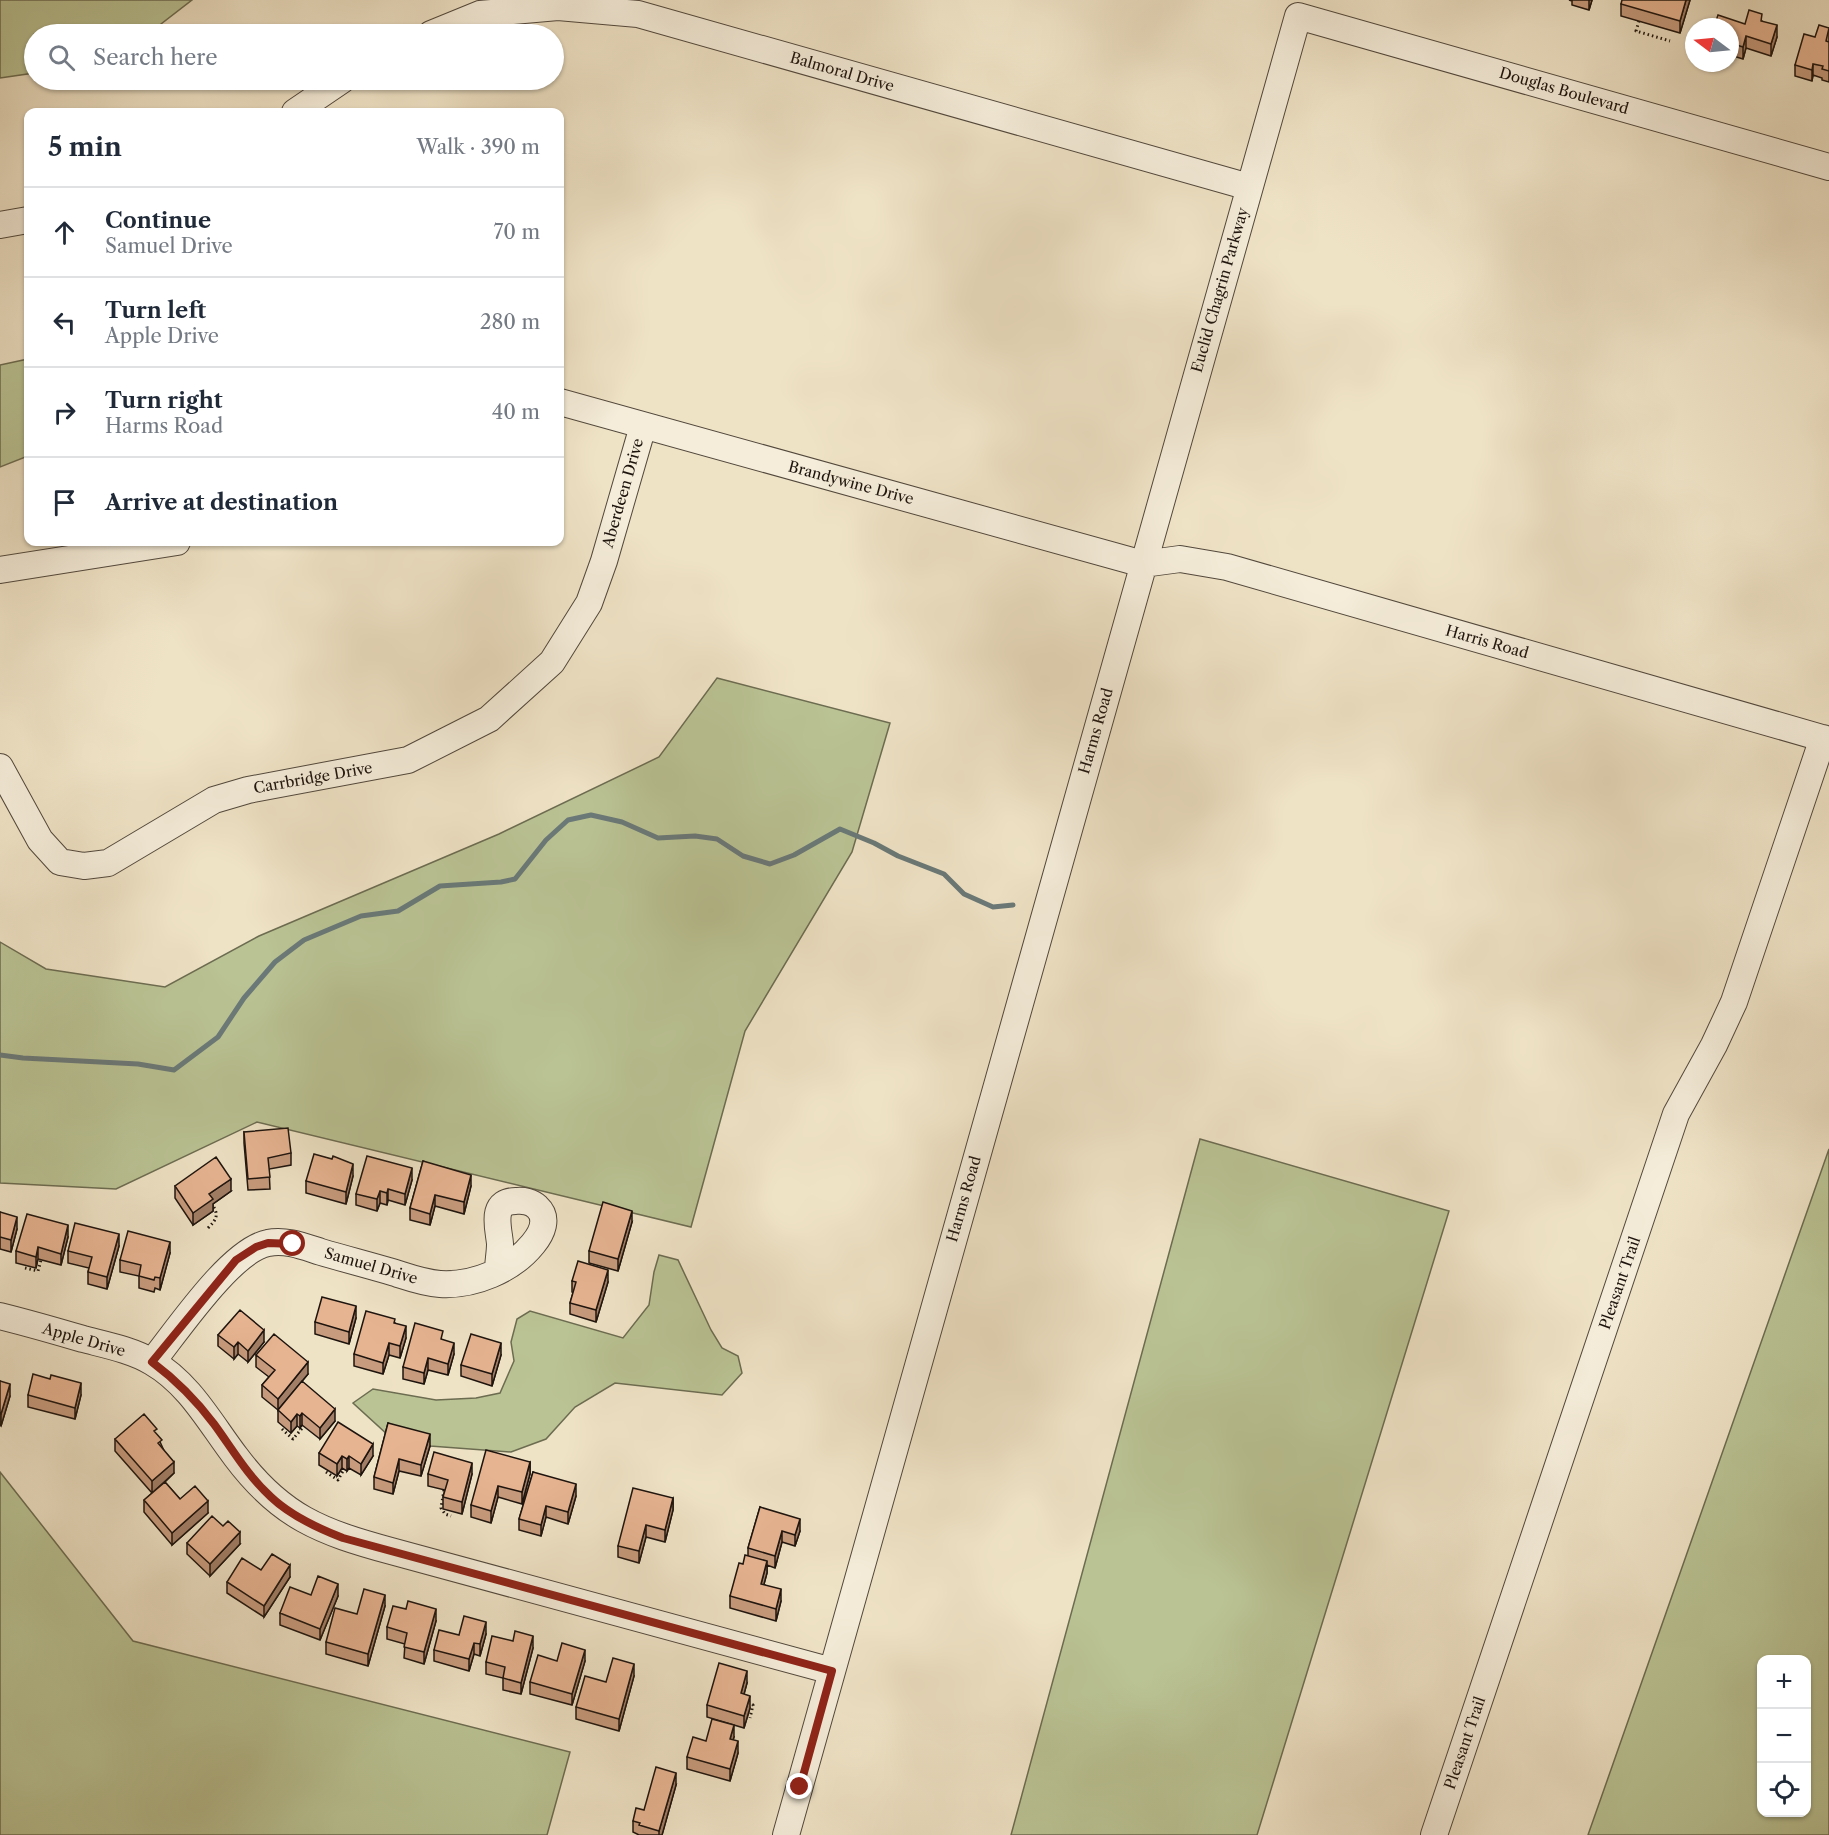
<!DOCTYPE html>
<html lang="en">
<head>
<meta charset="utf-8">
<style>
	body { margin:0; font-family:"Libre Caslon Text",serif; background:#f2f2f3; color:#1f2937 }
	.controls { position:absolute; right:18px; bottom:18px; display:grid; overflow:hidden; border-radius:12px; box-shadow:0 2px 4px #0004 }
	.controls button { width:54px; height:54px; display:grid; place-items:center; padding:0; border:0; border-bottom:2px solid #e0e1e3; background:#fff; color:#1f2937; font:30px sans-serif }
	.compass { position:absolute; left:1685px; top:18px; width:54px; height:54px; border-radius:50%; background:#fff; box-shadow:0 2px 4px #0004; rotate:286deg }
	.stop { position:absolute; width:18px; height:18px; margin:-14px; border:4px solid #8f2418; border-radius:50%; background:#fff }
	.stop.end { background:#8f2418; border-color:#fff; box-shadow:0 2px 6px #0008 }
	.list { margin:0; padding:0; list-style:none }
	h2 { display:flex; justify-content:space-between; align-items:center; height:78px; margin:0; padding:0 24px; font-size:26px }
	h2 small { font-size:20px; font-weight:400; color:#747a83 }
	.list li { display:grid; grid-template-columns:39px 1fr auto; gap:18px; align-items:center; box-sizing:border-box; height:90px; padding:0 24px; border-top:2px solid #e0e1e3 }
	.list b { display:block; font-size:22px; white-space:nowrap }
	.list p { margin:0; font-size:20px; white-space:nowrap; color:#747a83 }
	.list em { font-size:20px; font-style:normal; color:#747a83 }
	.icon { flex:none; width:33px; height:33px; fill:none; stroke:currentColor; stroke-width:2; stroke-linecap:round; stroke-linejoin:round }
	.map { position:relative; flex:none; width:1829px; height:1835px; overflow:hidden }
	.search { position:absolute; background:#fff; box-shadow:0 2px 4px #0004; left:24px; top:24px; width:540px; height:66px; display:flex; align-items:center; gap:15px; box-sizing:border-box; padding:0 21px; border-radius:33px; color:#747a83; font-size:22px }
	.panel { position:absolute; background:#fff; box-shadow:0 2px 4px #0004; left:24px; top:108px; width:540px; height:438px; border-radius:12px }
	.map>svg:first-child { display:block }
</style>
</head>
<body>
<div class="map">
<svg width="1829" height="1835" viewBox="0 0 1829 1835">
	<rect width="100%" height="100%" fill="#efe3c6"/>
	<filter id="stains"><feTurbulence type="fractalNoise" baseFrequency=".00333" numOctaves="4"/><feColorMatrix values="0 0 0 0 .2 0 0 0 0 .09 0 0 0 0 .02 0 0 0 .5 -.17"/></filter>
	<radialGradient id="worn" r=".72"><stop offset=".6" stop-color="#630" stop-opacity="0"/><stop offset="1" stop-color="#630" stop-opacity=".3"/></radialGradient>
	<path fill="#bac394" stroke="#6c6c51" stroke-width="1.5" fill-rule="evenodd" d="M0,0H192L148,34H34V73L0,78Z
		M28,359V456L0,467V365Z
		M717,678L890,723L852,852L745,1031L691,1227L257,1122L116,1189L0,1183V942L46,969L165,987L259,936L499,834L659,757Z
		M1200,1139L1449,1211L1257,1835H1011Z
		M1829,1149V1835H1588ZM1762,1660H1806V1812H1762Z
		M659,1255L678,1260L711,1330L722,1348L738,1356L742,1373L722,1395L615,1383L575,1407L546,1439L511,1452L430,1446L388,1435L353,1403L373,1389L436,1400L476,1398L500,1393L514,1361L511,1342L517,1319L530,1311L623,1338L649,1305L654,1272Z
		M0,1472L133,1641L570,1752L547,1835H0Z"/>
	<g fill="none" stroke-linecap="round" stroke-linejoin="round">
		<path stroke="#6a7978" stroke-width="5" d="M0,1055L23,1058L138,1064L174,1070L218,1037L244,998L275,962L304,940L361,916L398,911L440,886L501,882L515,879L546,840L568,820L591,815L622,822L658,838L695,836L717,839L743,856L770,864L794,855L840,829L874,843L898,856L944,874L964,894L993,907L1013,905"/>
		<g stroke="#52483c" stroke-width="28">
			<path id="minor" d="M431,34L480,14L558,7L638,14L1249,187
				M295,112L342,80
				M0,225L28,220
				M560,402L1143,564L1180,559L1227,567L1829,740
				M0,570L177,542
				M0,767L40,840L60,862L84,866L108,863L214,800L248,790L408,760L489,719L552,662L589,603L604,561L643,426
				M0,1316C28,1323 56,1331 83,1339C106,1345 132,1350 152,1362C190,1384 210,1423 236,1457C281,1517 321,1532 391,1551L832,1671
				M152,1362C177,1331 231,1250 268,1243C286,1239 305,1247 321,1252C345,1259 368,1265 392,1272C408,1277 423,1283 440,1284C474,1286 512,1270 533,1244C542,1233 549,1218 537,1207C532,1202 523,1200 516,1201C489,1201 499,1229 500,1244C500,1253 498,1262 498,1271
				M786,1835L1298,16L1829,167
				M1434,1835L1676,1114L1714,1045L1734,1002L1823,738"/>
		</g>
		<path stroke="#1e140e" stroke-width="3" stroke-dasharray="1.5 3" stroke-linecap="butt" d="M1639,21L1636,31L1670,41
			M208,1228C217,1219 219,1215 212,1204
			M25,1268L38,1271L41,1260
			M282,1429L293,1439L304,1426
			M326,1472L338,1480L344,1469
			M444,1490L441,1508L445,1514L451,1516
			M748,1703L753,1705L750,1718"/>
		<use href="#minor" stroke="#f5edda" stroke-width="26"/>
	</g>
	<path fill="#c79b7d" stroke="#1e140e" stroke-width="1.5" d="M1569,0H1592L1589,10L1572,5V1Z
		M1690,0L1680,33L1621,16V4Z
		M1762,21L1777,37L1771,56L1746,48L1743,59L1730,55V27Z
		M1829,28V82L1822,80V78L1813,75L1812,81L1795,76V65L1815,37Z
		M244,1132L291,1153V1165L269,1169L270,1189L248,1190L244,1143Z
		M423,1161L471,1186L464,1214L435,1206L430,1225L410,1220V1208Z
		M353,1176L346,1204L306,1193V1181Z
		M412,1180L405,1205L388,1200L387,1205L380,1203L377,1211L356,1205V1194Z
		M175,1186L231,1191L213,1204V1211L193,1225L175,1198Z
		M0,1212L17,1229L11,1252L0,1249Z
		M632,1222L618,1271L589,1263V1251Z
		M68,1237L61,1265L38,1259L36,1268L16,1263V1251Z
		M119,1246L107,1289L88,1284V1272L89,1268L68,1263V1251Z
		M170,1253L160,1290L155,1288L154,1292L139,1288V1276L120,1272V1260Z
		M572,1281L608,1282L596,1322L570,1314V1303L573,1293L572,1292Z
		M356,1318L349,1344L315,1334V1322Z
		M395,1323L406,1338L400,1358L389,1355L383,1374L354,1366V1354Z
		M218,1335L264,1342L248,1362L238,1354L234,1359L218,1346Z
		M443,1340L454,1354L448,1375L428,1370L424,1384L403,1379V1367Z
		M256,1355L308,1374L298,1386L335,1421L320,1439L302,1425L300,1428L297,1426L291,1433L278,1422V1410L262,1397V1385L269,1377L256,1367Z
		M501,1355L492,1386L461,1376V1365Z
		M0,1381L10,1396L1,1426L0,1425Z
		M28,1395H81L75,1419L28,1407Z
		M388,1423L430,1446L421,1476L399,1471L393,1494L374,1489V1477Z
		M157,1435L174,1473L165,1482L180,1499L208,1513L172,1545L144,1512V1500L152,1493L115,1451V1439Z
		M319,1453L373,1456L361,1475L349,1468L347,1471L342,1468L337,1476L319,1465Z
		M530,1462V1474L522,1504L498,1497L491,1523L471,1517V1505Z
		M533,1472L576,1496L568,1524L546,1517L541,1536L519,1530V1519Z
		M428,1474H472L462,1514L443,1509V1497L445,1490L428,1486Z
		M673,1498V1510L665,1542L646,1537L639,1563L618,1557V1546Z
		M760,1507L800,1531L795,1546L782,1542L775,1568L767,1565V1573L764,1584L781,1601L776,1621L730,1608V1596L743,1564L748,1556V1548Z
		M187,1543L240,1544L210,1576L187,1554Z
		M261,1570L290,1577L264,1617L227,1593V1582Z
		M311,1595L338,1596L320,1640L280,1625V1613Z
		M385,1606L368,1666L326,1654V1642L357,1614Z
		M436,1621L424,1664L404,1658L405,1644L387,1639V1627Z
		M486,1634L480,1656L474,1654L469,1671L434,1661V1650L459,1635Z
		M533,1648L521,1694L503,1690V1678L486,1674V1662Z
		M557,1661H585L572,1705L530,1694V1682Z
		M634,1676L619,1731L576,1719V1707L606,1682Z
		M747,1683L744,1694L750,1708L744,1728L707,1717V1705Z
		M734,1737L733,1740L738,1753L730,1781L687,1769V1757L706,1741Z
		M676,1785L662,1835H639L633,1832V1821L644,1810Z"/>
	<path fill="#a27e66" stroke="#1e140e" stroke-width="1.5" d="M1589,0H1592L1589,10Z
		M1686,0H1690L1680,33V21Z
		M1777,25V37L1771,56V44Z
		M1746,36V48L1743,59V47Z
		M1813,64V75L1812,81V70Z
		M353,1164V1176L346,1204V1192Z
		M412,1168V1180L405,1205V1194Z
		M471,1175V1186L464,1214V1202Z
		M231,1179V1191L213,1204V1211L193,1225V1213L209,1194Z
		M388,1189V1200L387,1205V1193Z
		M380,1191V1203L377,1211V1199Z
		M435,1195V1206L430,1225V1214Z
		M632,1211V1222L618,1271V1259Z
		M17,1217V1229L11,1252V1240Z
		M68,1225V1237L61,1265V1254Z
		M119,1234V1246L107,1289V1277Z
		M170,1242V1253L160,1290V1278Z
		M38,1247V1259L36,1268V1257Z
		M608,1270V1282L596,1322V1310Z
		M356,1306V1318L349,1344V1332Z
		M406,1326V1338L400,1358V1346Z
		M264,1330V1342L248,1362V1351Z
		M238,1342V1354L234,1359V1347Z
		M389,1343V1355L383,1374V1363Z
		M454,1343V1354L448,1375V1364Z
		M501,1343V1355L492,1386V1374Z
		M428,1358V1370L424,1384V1373Z
		M308,1362V1374L278,1410V1399Z
		M81,1383V1395L75,1419V1408Z
		M10,1384V1396L1,1426V1414Z
		M335,1409V1421L320,1439V1428Z
		M302,1413V1425L300,1428V1416Z
		M297,1414V1426L291,1433V1422Z
		M430,1434V1446L421,1476V1465Z
		M373,1444V1456L361,1475V1464Z
		M342,1456V1468L337,1476V1464Z
		M349,1456V1468L347,1471V1459Z
		M399,1459V1471L393,1494V1483Z
		M174,1462V1473L152,1493V1481Z
		M530,1462V1474L522,1504V1492Z
		M472,1463V1474L462,1514V1502Z
		M576,1484V1496L568,1524V1512Z
		M498,1486V1497L491,1523V1511Z
		M673,1498V1510L665,1542V1530Z
		M208,1501V1513L172,1545V1533Z
		M546,1506V1517L541,1536V1525Z
		M800,1519V1531L795,1546V1535Z
		M646,1525V1537L639,1563V1551Z
		M782,1531V1542L775,1568V1556Z
		M240,1532V1544L210,1576V1564Z
		M767,1561V1573L761,1595V1584Z
		M290,1565V1577L264,1617V1606Z
		M338,1584V1596L320,1640V1629Z
		M781,1589V1601L776,1621V1609Z
		M385,1595V1606L368,1666V1654Z
		M436,1609V1621L424,1664V1652Z
		M486,1622V1634L480,1656V1644Z
		M533,1636V1648L521,1694V1683Z
		M474,1643V1654L469,1671V1659Z
		M585,1650V1661L572,1705V1694Z
		M634,1664V1676L619,1731V1719Z
		M747,1671V1683L741,1705V1693Z
		M750,1696V1708L744,1728V1716Z
		M734,1725V1737L730,1751V1739Z
		M738,1741V1753L730,1781V1769Z
		M676,1773V1785L662,1835H659V1831Z"/>
	<path fill="#e7b491" stroke="#1e140e" stroke-width="1.5" d="M1622,0H1686L1680,21L1621,4Z
		M1749,10L1762,14L1761,21L1777,25L1771,44L1746,36L1743,47L1730,43V27H1714L1718,15L1745,24Z
		M1819,25L1829,28L1826,41L1829,42V71L1822,69L1823,66L1813,64L1812,70L1795,65L1804,34L1815,37Z
		M288,1128L291,1153L268,1158L270,1177L248,1179L244,1132Z
		M314,1154L332,1159L333,1156L353,1164L346,1192L306,1181Z
		M367,1156L412,1168L405,1194L388,1189L387,1193L380,1191L377,1199L356,1194Z
		M216,1157L231,1179L209,1194L213,1199L193,1213L175,1186Z
		M423,1161L471,1175L464,1202L435,1195L430,1214L410,1208Z
		M603,1202L632,1211L618,1259L589,1251Z
		M0,1212L17,1217L11,1240L0,1237Z
		M27,1214L68,1225L61,1254L38,1247L36,1257L16,1251Z
		M75,1223L119,1234L107,1277L88,1272L92,1257L68,1251Z
		M128,1231L170,1242L160,1278L155,1277L154,1280L139,1276L141,1265L120,1260Z
		M578,1261L608,1270L596,1310L570,1303L576,1282L572,1281Z
		M322,1297L356,1306L349,1332L315,1322Z
		M240,1310L264,1330L248,1351L238,1342L234,1347L218,1335Z
		M366,1311L395,1319L394,1323L406,1326L400,1346L389,1343L383,1363L354,1354Z
		M415,1323L443,1331L441,1339L454,1343L448,1364L428,1358L424,1373L403,1367Z
		M274,1334L308,1362L278,1399L262,1385L275,1370L256,1355Z
		M471,1334L501,1343L492,1374L461,1365Z
		M33,1374L50,1379L51,1375L81,1383L75,1408L28,1395Z
		M0,1381L10,1384L1,1414H0Z
		M302,1381L335,1409L320,1428L302,1413L300,1416L297,1414L291,1422L278,1410Z
		M144,1414L157,1429L154,1431L162,1440L158,1443L174,1462L152,1481L115,1439Z
		M338,1422L373,1444L361,1464L349,1456L347,1459L342,1456L337,1464L319,1453Z
		M388,1423L430,1434L421,1465L399,1459L393,1483L374,1477Z
		M486,1450L530,1462L522,1492L498,1486L491,1511L471,1505Z
		M434,1452L472,1463L462,1502L443,1497L448,1480L428,1474Z
		M533,1472L576,1484L568,1512L546,1506L541,1525L519,1519Z
		M165,1482L180,1499L195,1486L208,1501L172,1533L144,1500Z
		M633,1488L673,1498L665,1530L646,1525L639,1551L618,1546Z
		M760,1507L800,1519L795,1535L782,1531L775,1556L748,1548Z
		M212,1516L223,1526L228,1521L240,1532L210,1564L187,1543Z
		M272,1554L290,1565L264,1606L227,1582L242,1558L261,1570Z
		M745,1555L767,1561L761,1584L781,1589L776,1609L730,1596L739,1563L743,1564Z
		M318,1576L338,1584L320,1629L280,1613L290,1587L311,1595Z
		M364,1589L385,1595L368,1654L326,1642L335,1608L357,1614Z
		M408,1601L436,1609L424,1652L404,1647L407,1633L387,1627L393,1606L406,1609Z
		M464,1616L486,1622L480,1644L474,1643L469,1659L434,1650L439,1630L459,1635Z
		M515,1631L533,1636L521,1683L503,1678L505,1667L486,1662L492,1636L513,1641Z
		M562,1643L585,1650L572,1694L530,1682L538,1655L557,1661Z
		M613,1658L634,1664L619,1719L576,1707L585,1676L606,1682Z
		M719,1663L747,1671L741,1693L750,1696L744,1716L707,1705Z
		M712,1719L734,1725L730,1739L738,1741L730,1769L687,1757L693,1737L706,1741Z
		M656,1767L676,1773L659,1831L639,1825L640,1823L633,1821L636,1808L644,1810Z"/>
	<g fill="none" stroke-linecap="round" stroke-linejoin="round">
		<path stroke="#8f2418" stroke-width="8" d="M293,1244L268,1243L256,1247L236,1260L152,1362C176,1380 196,1400 214,1424C233,1450 247,1475 271,1497C291,1516 317,1528 343,1538L832,1671L800,1787"/>
	</g>
	<g text-anchor="middle" stroke-width="5" stroke-linejoin="round" paint-order="stroke">
		<g font-size="15" fill="#1e140e" stroke="#f5edda">
			<text transform="translate(842 72) rotate(16)" y="5">Balmoral Drive</text>
			<text transform="translate(1564 91) rotate(16)" y="5">Douglas Boulevard</text>
			<text transform="translate(1220 290) rotate(-74)" y="5">Euclid Chagrin Parkway</text>
			<text transform="translate(851 483) rotate(15)" y="5">Brandywine Drive</text>
			<text transform="translate(623 493) rotate(-74)" y="5">Aberdeen Drive</text>
			<text transform="translate(1487 642) rotate(16)" y="5">Harris Road</text>
			<text transform="translate(1096 731) rotate(-74)" y="5">Harms Road</text>
			<text transform="translate(313 778) rotate(-10)" y="5">Carrbridge Drive</text>
			<text transform="translate(964 1199) rotate(-74)" y="5">Harms Road</text>
			<text transform="translate(371 1266) rotate(16)" y="5">Samuel Drive</text>
			<text transform="translate(1620 1283) rotate(-71)" y="5">Pleasant Trail</text>
			<text transform="translate(84 1340) rotate(16)" y="5">Apple Drive</text>
			<text transform="translate(1465 1743) rotate(-71)" y="5">Pleasant Trail</text>
		</g>
	</g>
	<rect width="100%" height="100%" filter="url(#stains)"/>
	<rect width="100%" height="100%" fill="url(#worn)"/>
</svg>
<div class="controls">
<button>+</button>
<button>−</button>
<button><svg class="icon" aria-label="locate" viewBox="0 0 24 24"><circle cx="12" cy="12" r="6"/><path d="M12 2v4M12 18v4M2 12h4M18 12h4"/></svg></button>
</div>
<svg class="compass" viewBox="-18 -18 36 36"><path d="M0-13l5 13h-10z" fill="#e53935"/><path d="M0 13l5-13h-10z" fill="#747a83"/></svg>
<div class="stop" style="left:293px;top:1244px"></div>
<div class="stop end" style="left:800px;top:1787px"></div>
<div class="search"><svg class="icon" aria-label="search" viewBox="0 0 24 24"><circle cx="10" cy="10" r="6"/><path d="M15 15l6 6"/></svg>Search here</div>
<section class="panel">
<h2>5 min<small>Walk · 390 m</small></h2>
<ul class="list">
<li><svg class="icon" aria-label="ahead" viewBox="0 0 24 24"><path d="M12 20V5M6 11l6-6 6 6"/></svg><div><b>Continue</b><p>Samuel Drive</p></div><em>70 m</em></li>
<li><svg class="icon" aria-label="left" viewBox="0 0 24 24"><path d="M17 20v-9H6M10 6l-5 5 5 5"/></svg><div><b>Turn left</b><p>Apple Drive</p></div><em>280 m</em></li>
<li><svg class="icon" aria-label="right" viewBox="0 0 24 24"><path d="M7 20v-9h11M14 6l5 5-5 5"/></svg><div><b>Turn right</b><p>Harms Road</p></div><em>40 m</em></li>
<li><svg class="icon" aria-label="arrive" viewBox="0 0 24 24"><path d="M6 21V4h12l-3 4 3 4H6"/></svg><div><b>Arrive at destination</b></div></li>
</ul>
</section>
</div>
</body>
</html>
